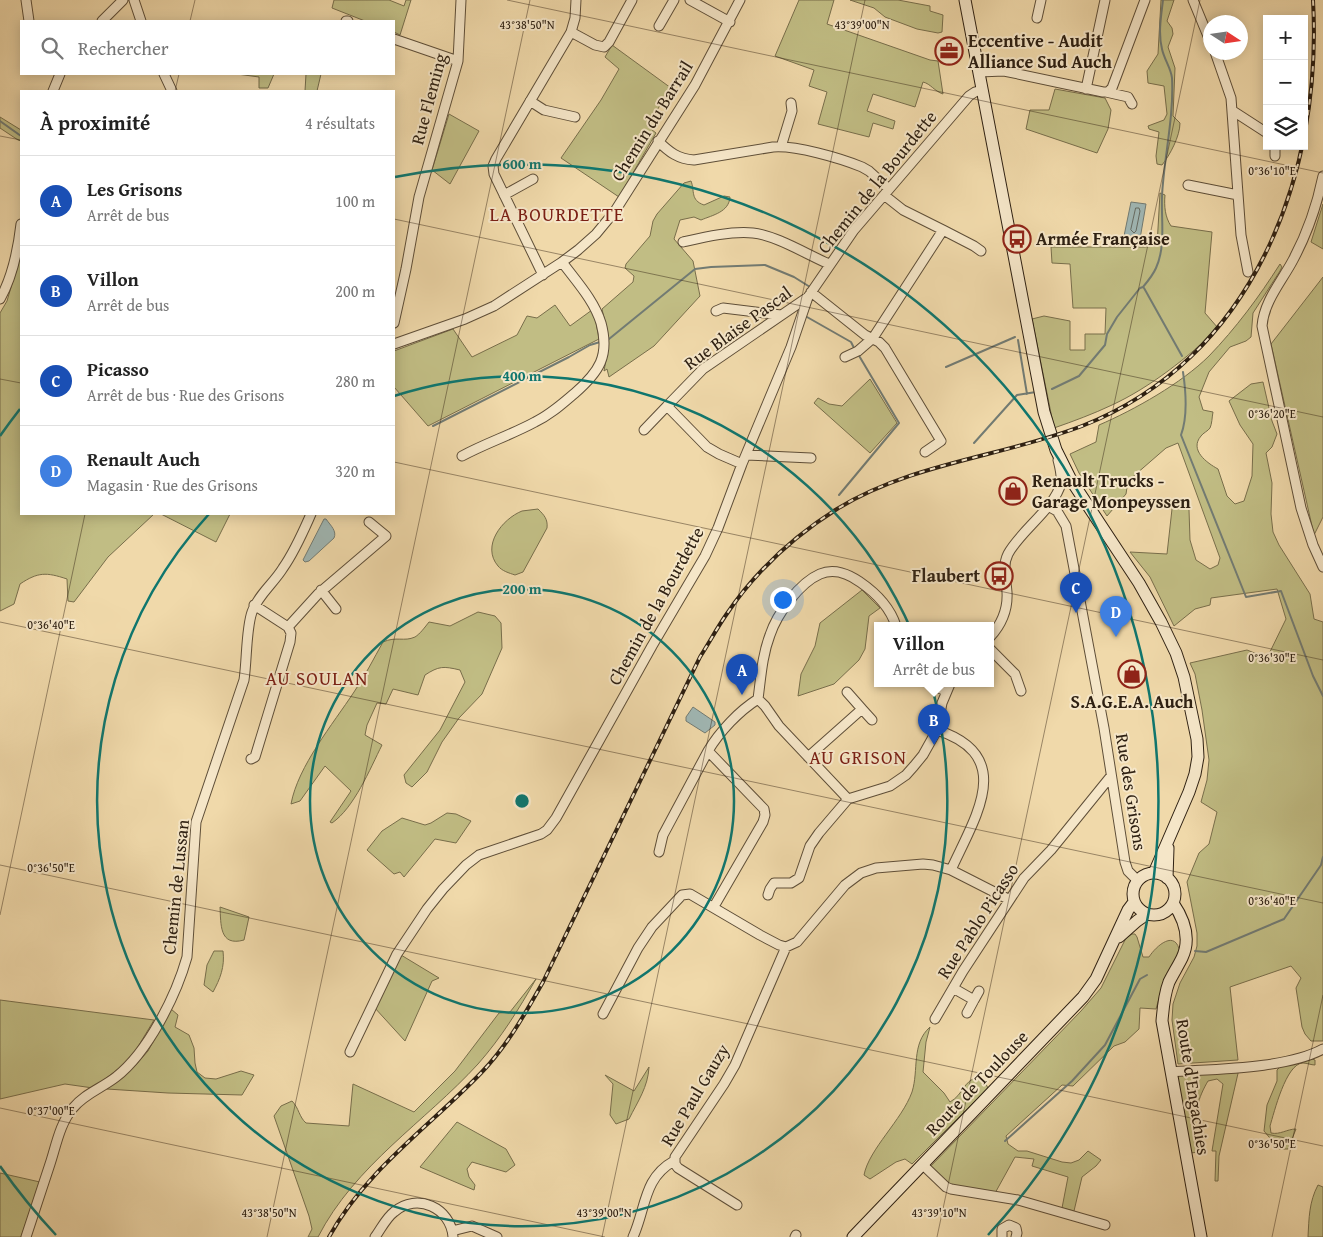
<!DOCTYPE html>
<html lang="fr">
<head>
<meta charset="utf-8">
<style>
	body { margin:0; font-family:"Gentium Book Plus",serif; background:#f2f2f2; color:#222 }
	.controls { position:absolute; right:15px; top:15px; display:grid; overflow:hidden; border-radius:0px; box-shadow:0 2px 12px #0003 }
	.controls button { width:45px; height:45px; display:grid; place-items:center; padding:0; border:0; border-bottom:1px solid #e0e0e0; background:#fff; color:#222; font:25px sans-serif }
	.compass { position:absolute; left:1203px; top:15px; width:45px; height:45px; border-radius:50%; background:#fff; box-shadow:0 2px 12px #0003; rotate:102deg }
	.you { position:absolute; left:782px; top:599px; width:18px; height:18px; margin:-12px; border:4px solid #fff; border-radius:50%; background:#1a73e8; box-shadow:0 0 0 8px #1a73e833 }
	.badge { display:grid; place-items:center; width:32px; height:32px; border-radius:50%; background:#2563eb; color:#fff; font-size:16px; font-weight:700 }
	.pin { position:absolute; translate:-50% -41px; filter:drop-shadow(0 1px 2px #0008) }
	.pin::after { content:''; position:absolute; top:26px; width:18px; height:15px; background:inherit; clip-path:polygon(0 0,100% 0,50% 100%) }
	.popup { position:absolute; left:874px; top:622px; width:120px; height:65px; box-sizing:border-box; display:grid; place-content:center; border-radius:0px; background:#fff; filter:drop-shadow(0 1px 4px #0005); font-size:16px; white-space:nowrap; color:#767676 }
	.popup b { font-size:19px; color:#222 }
	.popup::after { content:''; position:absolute; left:50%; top:100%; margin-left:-10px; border:10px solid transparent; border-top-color:#fff }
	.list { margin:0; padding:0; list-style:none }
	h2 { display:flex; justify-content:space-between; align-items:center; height:65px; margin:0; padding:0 20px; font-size:21px }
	h2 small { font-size:16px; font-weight:400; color:#767676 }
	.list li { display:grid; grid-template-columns:32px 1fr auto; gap:15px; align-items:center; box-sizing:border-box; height:90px; padding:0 20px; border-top:1px solid #e0e0e0 }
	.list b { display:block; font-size:19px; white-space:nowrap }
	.list p { margin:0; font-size:16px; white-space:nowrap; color:#767676 }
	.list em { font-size:16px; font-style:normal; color:#767676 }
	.icon { flex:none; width:28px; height:28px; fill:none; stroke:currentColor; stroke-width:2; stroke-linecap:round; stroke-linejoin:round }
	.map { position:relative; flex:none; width:1323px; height:1237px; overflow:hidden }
	.search { position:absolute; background:#fff; box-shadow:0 2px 12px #0003; left:20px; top:20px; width:375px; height:55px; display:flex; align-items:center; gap:12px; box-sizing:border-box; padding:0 18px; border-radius:0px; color:#767676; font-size:19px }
	.panel { position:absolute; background:#fff; box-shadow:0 2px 12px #0003; left:20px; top:90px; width:375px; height:425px; border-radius:0px }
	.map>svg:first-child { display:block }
</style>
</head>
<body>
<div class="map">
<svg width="1323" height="1237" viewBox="0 0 1323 1237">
	<rect width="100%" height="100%" fill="#f0d9aa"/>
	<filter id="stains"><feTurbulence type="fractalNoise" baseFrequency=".004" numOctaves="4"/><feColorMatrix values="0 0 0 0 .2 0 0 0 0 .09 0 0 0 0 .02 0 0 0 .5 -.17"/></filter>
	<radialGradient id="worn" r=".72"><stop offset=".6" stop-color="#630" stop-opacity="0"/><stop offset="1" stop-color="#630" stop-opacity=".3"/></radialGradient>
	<path fill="#c1bd84" stroke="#786e4b" d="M334,0H389L404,6L406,0H411L400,35L394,32V21H365L332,8Z
		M799,0H834L827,24L930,60L938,61L943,94C934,91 931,84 923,82L915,107L873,94L867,111L895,121L893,129L873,123L869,137L818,124L827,92L809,86L814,70L775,56Z
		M850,0H898L930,6V11L943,15L942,32L938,33L917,29L885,17L874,8Z
		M1161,0H1174L1167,21L1172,28L1173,34L1168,47L1175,68L1173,116L1180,123C1180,136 1170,155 1162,165L1157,164L1156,156L1159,132L1149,129L1148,126L1164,120L1167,114L1164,86L1148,83L1147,71L1158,54Z
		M612,45L671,88L647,126L656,133L619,197L561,158L601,100L619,69L605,57Z
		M237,74H274L268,88H259V77Z
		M306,74H321L317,91H305Z
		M1055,89L1105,98L1111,110L1108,129L1097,153L1026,129L1030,110H1049Z
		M449,114L479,131L450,184L432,170Z
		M0,117L21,130V141L18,140L0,128Z
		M691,181C695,191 690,200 704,205L724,196L730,197C729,212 713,215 701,220L694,217L680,220L674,239L693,261L700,296L654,346L609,377L607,369L604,371C609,345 608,335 602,309L633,282L634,276L625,268L626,264L650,236L653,221L657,214L684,183Z
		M1160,193L1165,195C1164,206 1165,217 1171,226L1212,232L1205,313L1218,328C1189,357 1149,388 1112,405C1093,414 1074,421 1054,428L1032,319L1044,316L1070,321V350H1085V334H1105L1106,308H1073L1070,264L1052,263L1051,247H1144L1157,246Z
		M1323,204V249L1311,242Z
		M19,260H21V514H154L108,557L74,602L68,601L67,579C46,572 38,572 20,584L14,604L0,611V313L7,301Z
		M1280,264L1282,267L1280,271L1253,313L1251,337L1246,341L1230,347L1209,372L1199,397L1203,410L1213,412C1212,417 1212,424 1210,428C1208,431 1203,433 1201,436C1189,450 1207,463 1218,469L1227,496L1235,504L1244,501L1252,476L1253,444L1240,425L1229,401L1251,384L1263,382L1272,421L1277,434L1272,447L1266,453L1272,483L1271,514L1273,532L1279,545L1310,594L1314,619L1323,622V1041H1311L1305,1034L1302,1027L1296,988L1301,978L1291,966L1230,987L1238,1060L1178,1064L1172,1020L1173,1004L1180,983L1194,957L1197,946V933L1187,882L1199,853L1209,844L1217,812L1201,802L1207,780L1209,760L1202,710L1195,674L1190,663L1247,650L1267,658L1286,619L1277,589L1211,598L1210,605L1195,609L1174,626L1150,577L1130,552L1167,554L1173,500L1184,499L1189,510L1190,540L1196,560L1210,569L1218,565L1220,558L1178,443L1166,448L1128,481L1126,494L1107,516L1079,473L1070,454L1096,442L1099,425C1134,410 1182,383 1209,356C1236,328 1259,297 1280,264Z
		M1323,277V517L1314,535L1271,344Z
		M555,305L570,326L592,310L595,317L599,339L428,426L394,387V351L453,329L472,357L517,335L527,316L537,318Z
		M870,379L897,423L870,453L814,403L818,398L829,404L842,406Z
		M538,509C544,515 548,519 547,528L523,572L515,575C509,573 502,571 498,566C481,546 502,519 522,511C527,510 533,510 538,509Z
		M161,514H230L216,542Z
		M862,590L880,608L869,616L865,649L859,660L834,684L798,696L801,674L815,646L820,623Z
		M478,612L495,616L501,623L502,648L482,694L459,718L442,742L427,772L412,787L406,783L404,775L440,730L465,682L460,670C443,666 439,666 425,675L418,695L393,689L386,704L377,703L367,725L365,735L382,745C370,769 354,808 332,823L330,822L351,791L325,766L300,801L291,804C298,766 333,724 354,692C365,676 374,658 383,642C396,636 404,642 415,637C420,634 425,627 429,622L450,626Z
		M447,813L456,814L471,821L456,843L435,839L404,877L400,872L394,874L367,850L382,831L402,818L425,825L431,823Z
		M220,907L249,917L244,940C219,947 221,924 220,907Z
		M1132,934H1135L1137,937L1143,957H1149C1156,946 1176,928 1180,953L1163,984L1156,1009L1140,1008L1139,1029L1125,1042L1114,1046L1073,1086L1062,1085L1006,1136L1008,1144L1018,1151H1027L1062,1162L1071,1163L1079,1160L1088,1151L1101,1160L1096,1166L1082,1177L1074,1211L1062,1208L1068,1177L1032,1166L1034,1159L1015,1157L994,1195L951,1186L929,1168L1081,1011L1101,988L1126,938Z
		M214,951H223C225,967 220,979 213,992L204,985L207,965Z
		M401,955L439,978L432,981L405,1041L374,1007Z
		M536,979C519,1009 501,1038 478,1064C425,1122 355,1165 318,1237H308L312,1229L309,1216L274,1116L281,1106L292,1101C299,1108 299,1117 306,1123L349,1126L353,1084L414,1112L455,1071L499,1013L510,1012Z
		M0,1000L154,1020L130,1060L93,1088L65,1084L0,1099Z
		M171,1009L178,1015L175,1027L189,1035L194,1048L195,1063L197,1072L205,1078L216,1079L241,1071L254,1075L242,1095L168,1093L107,1089L134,1067L148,1051Z
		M930,1027L926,1042L923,1072L944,1093L950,1102C964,1094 962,1082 979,1076L983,1079L988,1088L912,1164L905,1159L896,1162L870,1179L864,1175C869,1149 902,1120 912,1092C919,1070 911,1044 930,1027Z
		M1309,1058L1315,1060V1065C1311,1065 1307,1063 1303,1063C1286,1063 1274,1113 1270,1126L1271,1133C1280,1135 1287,1129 1296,1129L1288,1149H1279L1264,1131L1267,1105L1277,1081V1070L1282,1065Z
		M649,1067C648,1087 638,1101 629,1119L616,1124L610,1115L613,1084L605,1075L634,1091Z
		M1239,1069L1219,1156L1218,1181H1215L1216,1151H1212L1223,1084L1217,1079L1208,1081C1199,1096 1192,1116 1197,1134C1199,1141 1204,1144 1202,1152L1189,1153L1176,1074Z
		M457,1122L506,1149L515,1165L506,1172L472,1162L467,1169L469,1177L475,1185L474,1190L420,1167Z
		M0,1173L40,1182L21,1237H0Z
		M1318,1185L1323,1187V1237H1308C1309,1218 1309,1202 1318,1185Z"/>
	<path fill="#a0b7b4" stroke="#727b73" d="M1131,202L1146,204L1140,239L1124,236Z
		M324,519H326C331,526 337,531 334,538L309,561L305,562L303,560Z
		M693,707L715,722V725L705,733L686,721V717Z"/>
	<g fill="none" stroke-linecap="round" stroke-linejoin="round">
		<path stroke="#676c63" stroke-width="1" d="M1136,208H1139L1140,211L1136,231L1134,233L1131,230Z"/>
		<path stroke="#727b73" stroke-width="2" d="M0,121L21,136
			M1144,288L1182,356
			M807,317L851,342L855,350
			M609,339L695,269L711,267L765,265L794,277L810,287
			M1018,340L1027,394
			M946,367L1015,337
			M1183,372C1186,392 1188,416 1181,435L1246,597L1281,591L1313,676L1323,696
			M1052,389L1079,376L1105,345L1107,334L1117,317L1140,288L1143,287C1148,281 1153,275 1156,268C1166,246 1161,220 1162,196C1164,157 1174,118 1172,78C1171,68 1164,59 1162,49C1158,33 1161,17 1163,0
			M433,426L569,357L590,345L600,342
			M974,443L1017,395L1036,392
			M839,495L899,423L858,354
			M1195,951L1206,952L1284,919L1321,865L1323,857
			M1005,1141L1072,1081L1105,1045L1140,979L1147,975"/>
		<g stroke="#5e4e38" stroke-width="11">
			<path id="street" d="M26,0L29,21
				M134,0L141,21
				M690,0L730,22
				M1193,0L1210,41
				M1037,18L1041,0
				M102,21L123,0
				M346,21H348
				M659,26L674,0
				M571,32L595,45L604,47L609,42L632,0
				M394,39L458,61
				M1215,52L1231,98L1241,235L1248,272
				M979,72L1004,71L1103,92H1108L1112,88L1145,0
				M164,74L172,91
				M1086,89L1105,0
				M53,91L60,74
				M1106,92L1128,97L1132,104
				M530,101L544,110L575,117
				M1233,111L1267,133
				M658,141C669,152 678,159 694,160L773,147C795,145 840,158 862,167L869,171L889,189
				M1275,146V156
				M781,147L792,111L791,103
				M1323,176C1317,205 1307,234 1293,260C1282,281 1264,301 1262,326L1301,508L1313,545L1323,567
				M1188,185L1238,195
				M504,195L533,179
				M943,230L974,246L981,251
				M683,242C705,237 730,231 753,233C775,235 808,255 829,264
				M543,275L494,174L493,166L496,159L571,32L575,18L576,0
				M811,292L865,335L879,342L885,348L941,441L925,452
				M0,299C13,276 18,250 21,224
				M716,311L723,308L781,315
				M394,323L406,269L419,197L458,61L461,0
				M394,344L465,319L494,306L562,262L578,250L596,234L615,211L695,85L740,0
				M845,357L858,351L873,338L943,230L903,210L884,195
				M644,430L667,406
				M746,455L811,458
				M462,456C486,443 511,435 535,422C550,415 562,404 575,393C599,372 610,356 601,323C594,300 576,281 562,262
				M742,464L719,454L707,447L667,406L703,369L808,297
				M1048,506L1057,511L1066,526L1104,728L1125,862L1128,871L1138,881
				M321,590L336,609
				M254,605L288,627L318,594L386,536L369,522
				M990,637C1001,625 1008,609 1007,592C1006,579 1002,566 1008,554C1020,531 1055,508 1061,483C1062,475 1060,468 1058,460
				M990,649L1015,674L1021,691
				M929,684L946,691
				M847,692L862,709
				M758,699C761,677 762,656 770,635C777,614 799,583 820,574C834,568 849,574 860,582C876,593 890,607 896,626
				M758,699L765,706L779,726L848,799
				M937,730C1017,756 975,817 951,870
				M808,757L862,709L872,720
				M251,759L255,757L290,642L291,633L288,627
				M659,852L663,835L708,751
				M768,895L770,889L774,883H791L799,878L810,846L819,833L848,799L890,786L906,775L914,766L923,755L937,730L942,703L950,684
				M716,903L763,822L765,815L764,809L708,751C720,731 739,711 758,699
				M953,988L974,1000L979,991
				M967,1013L974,1000
				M603,1014L638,948L652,927L682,895L690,894L760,935L779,945L786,947L797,942L845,885L861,873L876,868L923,864L933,865L951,870L1008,899
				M935,1019L963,971L1024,878L1051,850L1111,776
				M350,1052L397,954L427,909L443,889L466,865L479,855L541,834L547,830L556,818L652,646L705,556L718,528L742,464L791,347L808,297L854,230L969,96L975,92L982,90
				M1171,1072C1214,1069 1286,1069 1323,1049
				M923,1165L946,1187L951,1189L1018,1200L1105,1225
				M737,1205L678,1168L675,1164V1157L724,1084L735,1065L786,947
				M452,1231L472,1226L497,1237
				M26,1237C34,1213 42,1189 50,1164C56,1146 60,1123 73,1108C84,1094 102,1088 116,1077C148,1052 176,996 187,957L196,822L244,680C247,660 246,629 252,612C258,595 274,583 283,568C295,551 303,532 311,514
				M375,1237C381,1229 386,1218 394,1212C417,1192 451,1208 453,1237
				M633,1237C646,1209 643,1178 674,1161
				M795,1237L796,1235
				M1002,1237V1229L1009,1225L1016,1228L1017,1233L1016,1237"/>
		</g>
		<g stroke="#2e2012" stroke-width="13">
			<path id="secondary" d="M965,0L1044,412L1056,450L1071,480L1139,583L1161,622L1176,653L1184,677L1197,739L1198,757L1195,774L1189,792L1154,873
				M1133 894a21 21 0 1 1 42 0a21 21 0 1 1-42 0Z
				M1167,878L1168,848
				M1173,903C1184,919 1191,939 1182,958C1178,966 1173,974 1169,982C1164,995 1163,1008 1162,1021L1201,1237
				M1119,937L1137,921L1147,914
				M853,1237L1083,997L1096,979L1128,910L1134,902"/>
		</g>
		<use href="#street" stroke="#f5e6c8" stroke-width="9"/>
		<use href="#secondary" stroke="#f5e6c8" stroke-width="11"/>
		<g stroke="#2e2012" stroke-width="4">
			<path id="rail" d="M329,1237C365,1171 430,1126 481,1073C507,1046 525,1014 543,982L700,657C709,643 717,628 726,615C755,572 794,536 837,509C912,463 1001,457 1082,426C1251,360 1323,178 1313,0"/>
		</g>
		<use href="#rail" stroke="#f5e6c8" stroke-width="2" stroke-dasharray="5.5" stroke-linecap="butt"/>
	</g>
	<path fill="none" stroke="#2e2012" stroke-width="1" stroke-opacity="0.45" d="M507,0L1323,173M190,21L195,0M175,91L179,74M0,136L21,140M394,219L1323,417M0,379L21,383M394,462L1323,660M0,622L1323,903M0,865L1323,1146M0,915L85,514M0,1108L605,1237M267,1237L530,0M602,1237L865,0M937,1237L1200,0M1272,1237L1323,995"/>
	<g fill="none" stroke="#0f766e" stroke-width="2.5">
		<circle cx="522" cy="801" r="212"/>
		<path d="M394 396A425 425 0 1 1 209 514"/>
		<path d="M56 1235A637 637 0 0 1 0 1166M0 436A637 637 0 0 1 20 409M395 177A637 637 0 0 1 988 1235"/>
	</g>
	<defs>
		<g id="office-ring" transform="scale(1.4375)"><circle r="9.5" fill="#f5e6c8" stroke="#8f2418" stroke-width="1.5"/><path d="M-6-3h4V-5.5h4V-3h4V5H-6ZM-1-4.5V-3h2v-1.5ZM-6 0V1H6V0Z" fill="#8f2418"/></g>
		<g id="bus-ring" transform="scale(1.4375)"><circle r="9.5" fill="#f5e6c8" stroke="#8f2418" stroke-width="1.5"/><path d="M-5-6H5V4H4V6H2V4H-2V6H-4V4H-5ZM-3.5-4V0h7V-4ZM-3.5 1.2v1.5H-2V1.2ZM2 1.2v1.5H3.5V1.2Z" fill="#8f2418"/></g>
		<g id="shop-ring" transform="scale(1.4375)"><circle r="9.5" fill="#f5e6c8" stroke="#8f2418" stroke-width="1.5"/><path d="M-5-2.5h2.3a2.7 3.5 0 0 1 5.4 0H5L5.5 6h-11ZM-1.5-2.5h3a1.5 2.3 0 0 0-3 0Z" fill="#8f2418"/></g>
	</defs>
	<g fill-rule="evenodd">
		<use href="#office-ring" x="949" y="51"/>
		<use href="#bus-ring" x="1017" y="239"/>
		<use href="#shop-ring" x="1013" y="491"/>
		<use href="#bus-ring" x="999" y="576"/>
		<use href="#shop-ring" x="1132" y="674"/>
	</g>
	<g text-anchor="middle" stroke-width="4" stroke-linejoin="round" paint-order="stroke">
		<g font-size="18" font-weight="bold" fill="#2e2012" stroke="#f5e6c8" text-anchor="start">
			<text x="968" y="47">Eccentive - Audit<tspan x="968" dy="21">Alliance Sud Auch</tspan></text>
			<text x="1036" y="245">Armée Française</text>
			<text x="1032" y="487">Renault Trucks -<tspan x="1032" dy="21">Garage Monpeyssen</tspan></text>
			<text x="980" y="582" text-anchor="end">Flaubert</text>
			<text x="1132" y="708" text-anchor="middle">S.A.G.E.A. Auch</text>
		</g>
		<g font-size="18" fill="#2e2012" stroke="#f5e6c8">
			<text transform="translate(429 99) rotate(-75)" y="6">Rue Fleming</text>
			<text transform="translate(652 121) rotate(-58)" y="6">Chemin du Barrail</text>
			<text transform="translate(877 182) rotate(-51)" y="6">Chemin de la Bourdette</text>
			<text transform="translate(738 328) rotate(-36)" y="6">Rue Blaise Pascal</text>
			<text transform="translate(656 606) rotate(-61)" y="6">Chemin de la Bourdette</text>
			<text transform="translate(1131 792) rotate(81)" y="6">Rue des Grisons</text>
			<text transform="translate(176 887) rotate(-84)" y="6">Chemin de Lussan</text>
			<text transform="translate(978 921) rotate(-57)" y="6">Rue Pablo Picasso</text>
			<text transform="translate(977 1083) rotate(-46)" y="6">Route de Toulouse</text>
			<text transform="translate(1193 1087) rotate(81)" y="6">Route d'Engachies</text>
			<text transform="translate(695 1095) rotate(-59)" y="6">Rue Paul Gauzy</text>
		</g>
		<g font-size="19" letter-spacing="1" fill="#7a1f14" stroke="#f5e6c8">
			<text x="557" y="221">LA BOURDETTE</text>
			<text x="317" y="685">AU SOULAN</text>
			<text x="858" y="764">AU GRISON</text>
		</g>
	</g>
	<g font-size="12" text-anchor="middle" fill="#2e2012" stroke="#f5e6c8" stroke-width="4" stroke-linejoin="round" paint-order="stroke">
		<text x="527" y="29">43°38'50"N</text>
		<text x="862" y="29">43°39'00"N</text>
		<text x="1272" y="175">0°36'10"E</text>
		<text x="1272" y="418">0°36'20"E</text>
		<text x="51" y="629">0°36'40"E</text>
		<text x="1272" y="662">0°36'30"E</text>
		<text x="51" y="872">0°36'50"E</text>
		<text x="1272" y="905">0°36'40"E</text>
		<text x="51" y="1115">0°37'00"E</text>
		<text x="1272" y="1148">0°36'50"E</text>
		<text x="269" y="1217">43°38'50"N</text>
		<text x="604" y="1217">43°39'00"N</text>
		<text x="939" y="1217">43°39'10"N</text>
	</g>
	<circle cx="522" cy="801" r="8" fill="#0f766e" stroke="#f5e6c8" stroke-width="2.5"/>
	<g font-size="15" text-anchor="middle" font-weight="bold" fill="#0f766e" stroke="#f5e6c8" stroke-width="4" stroke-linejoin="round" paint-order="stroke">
		<text x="522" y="169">600 m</text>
		<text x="522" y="381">400 m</text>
		<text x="522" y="594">200 m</text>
	</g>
	<rect width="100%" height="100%" filter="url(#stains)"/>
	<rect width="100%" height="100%" fill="url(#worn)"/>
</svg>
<div class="controls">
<button>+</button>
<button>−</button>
<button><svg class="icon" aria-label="layers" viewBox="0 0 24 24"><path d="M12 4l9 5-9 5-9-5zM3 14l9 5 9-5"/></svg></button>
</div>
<svg class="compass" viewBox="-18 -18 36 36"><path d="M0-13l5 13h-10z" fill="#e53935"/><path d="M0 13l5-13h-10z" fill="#767676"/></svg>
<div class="you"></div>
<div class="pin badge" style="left:742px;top:695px;background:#1a4fb4">A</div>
<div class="pin badge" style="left:934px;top:745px;background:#1a4fb4">B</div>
<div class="popup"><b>Villon</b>Arrêt de bus</div>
<div class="pin badge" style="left:1076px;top:613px;background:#1a4fb4">C</div>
<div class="pin badge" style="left:1116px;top:637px;background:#3f7fe0">D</div>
<div class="search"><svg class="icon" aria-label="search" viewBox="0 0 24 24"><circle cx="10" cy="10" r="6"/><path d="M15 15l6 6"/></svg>Rechercher</div>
<section class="panel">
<h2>À proximité<small>4 résultats</small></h2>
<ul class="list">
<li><span class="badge" style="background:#1a4fb4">A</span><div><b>Les Grisons</b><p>Arrêt de bus</p></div><em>100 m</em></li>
<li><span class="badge" style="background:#1a4fb4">B</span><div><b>Villon</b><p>Arrêt de bus</p></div><em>200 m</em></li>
<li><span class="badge" style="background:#1a4fb4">C</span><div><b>Picasso</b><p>Arrêt de bus · Rue des Grisons</p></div><em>280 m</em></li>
<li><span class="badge" style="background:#3f7fe0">D</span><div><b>Renault Auch</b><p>Magasin · Rue des Grisons</p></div><em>320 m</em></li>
</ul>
</section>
</div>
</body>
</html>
